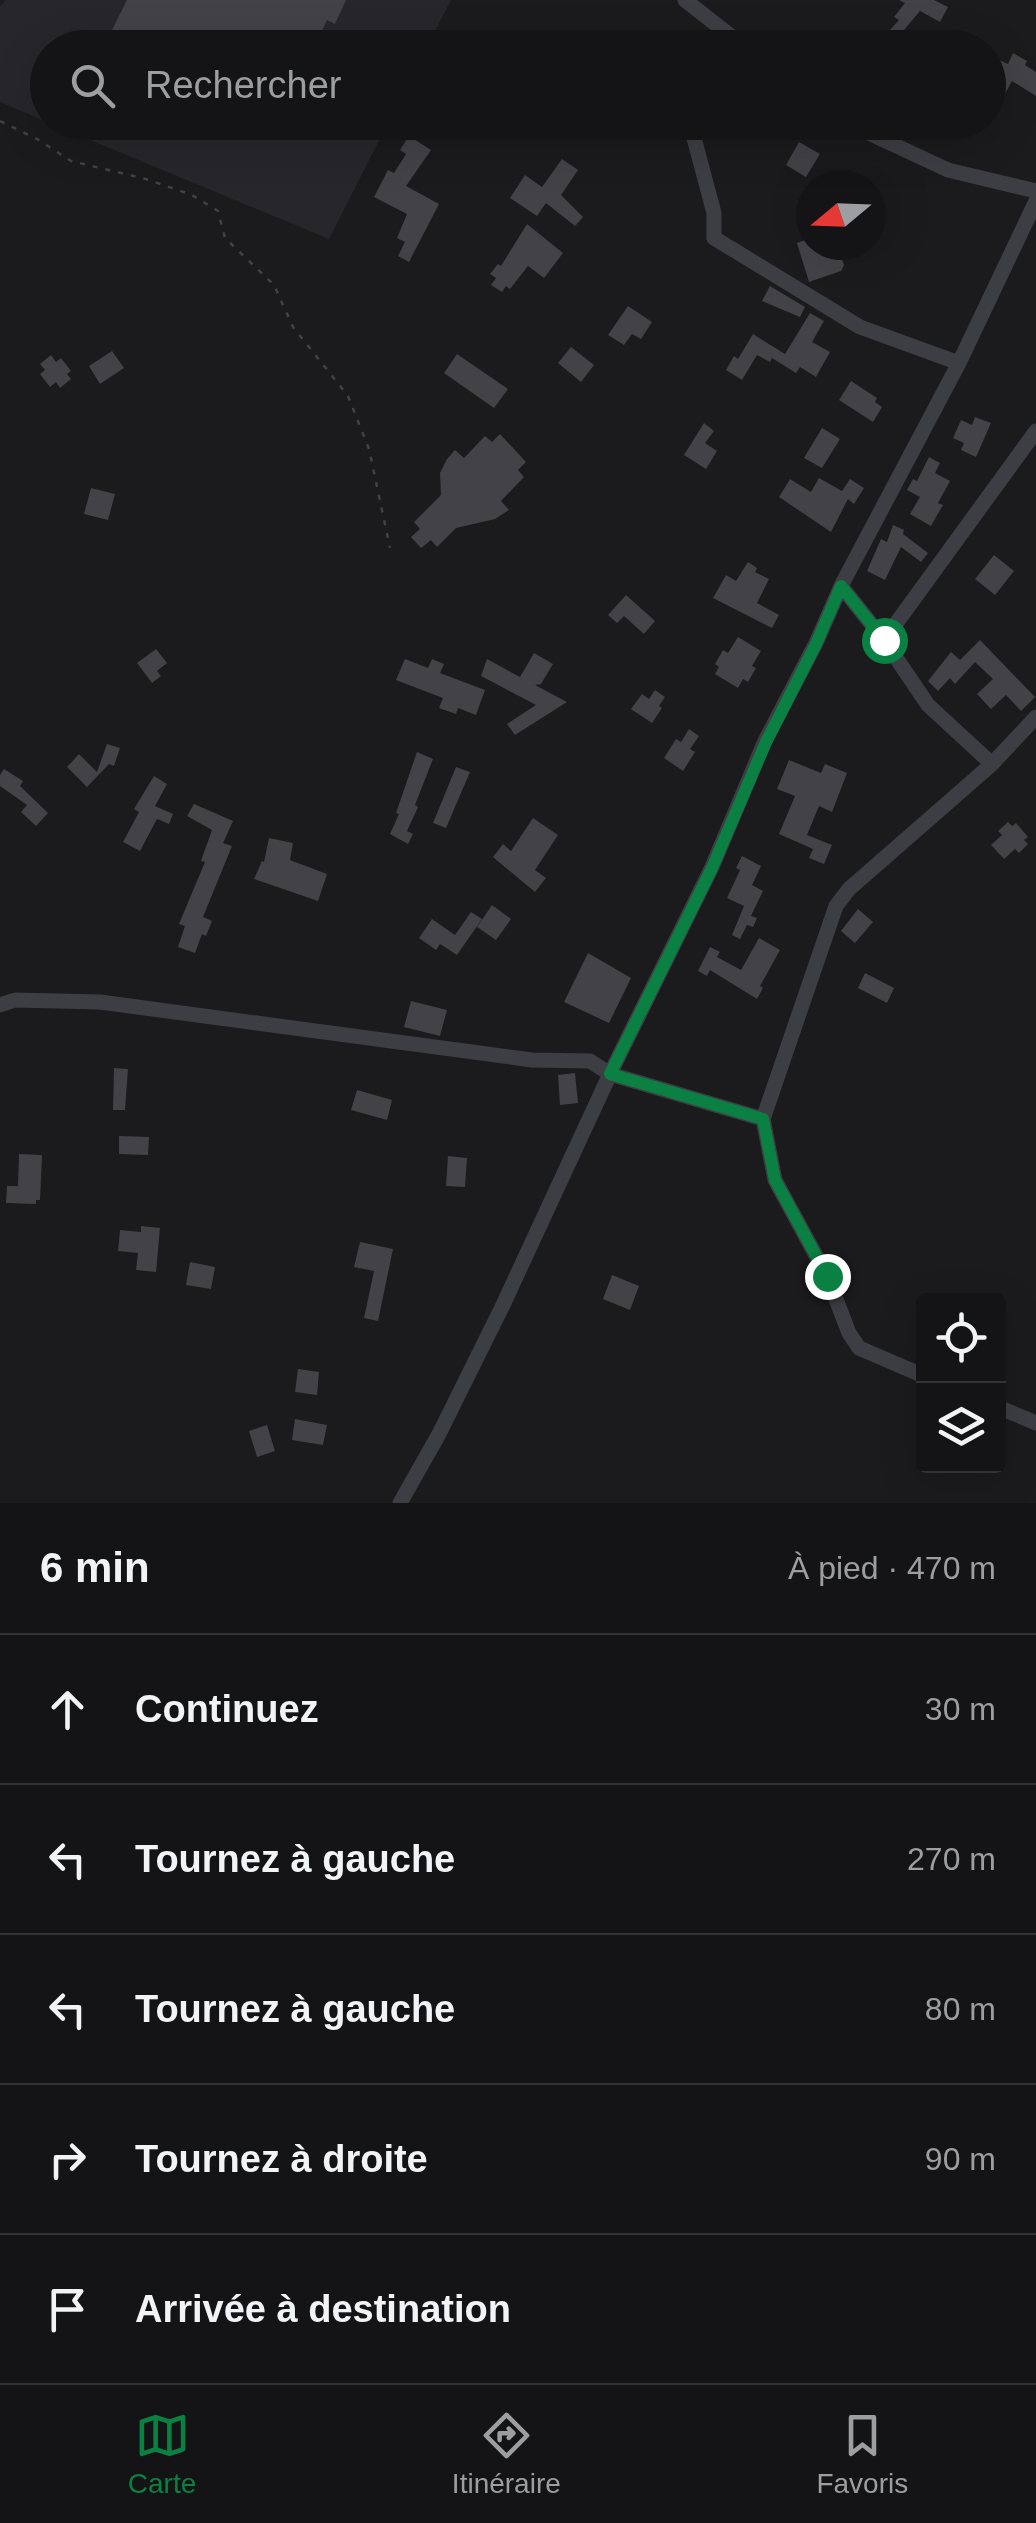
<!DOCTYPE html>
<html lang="fr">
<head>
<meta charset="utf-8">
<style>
	body { margin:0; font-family:Helvetica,sans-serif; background:#1d1d1f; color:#f1f3f6 }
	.controls { position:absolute; right:30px; bottom:30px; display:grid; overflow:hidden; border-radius:10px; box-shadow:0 10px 40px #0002 }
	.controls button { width:90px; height:90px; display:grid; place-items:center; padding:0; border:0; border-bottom:2px solid #333335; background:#141416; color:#f1f3f6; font:50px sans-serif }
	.compass { position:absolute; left:796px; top:170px; width:90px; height:90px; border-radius:50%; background:#141416; box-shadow:0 10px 40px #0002; rotate:251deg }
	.stop { position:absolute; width:30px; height:30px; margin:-22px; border:8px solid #0b8043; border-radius:50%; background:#fff }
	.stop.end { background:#0b8043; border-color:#fff; box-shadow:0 2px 10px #0008 }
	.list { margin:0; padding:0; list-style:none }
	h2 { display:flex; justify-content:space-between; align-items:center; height:130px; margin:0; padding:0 40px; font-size:42px }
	h2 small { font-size:32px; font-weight:400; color:#9d9ea1 }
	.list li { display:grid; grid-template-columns:65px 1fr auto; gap:30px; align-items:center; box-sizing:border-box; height:150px; padding:0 40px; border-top:2px solid #333335 }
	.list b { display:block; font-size:38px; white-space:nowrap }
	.list em { font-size:32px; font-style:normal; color:#9d9ea1 }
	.icon { flex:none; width:55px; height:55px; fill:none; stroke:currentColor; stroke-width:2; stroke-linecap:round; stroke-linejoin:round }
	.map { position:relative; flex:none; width:1036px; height:1503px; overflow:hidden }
	.search { position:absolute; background:#141416; box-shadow:0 10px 40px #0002; left:30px; right:30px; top:30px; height:110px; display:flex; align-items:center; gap:25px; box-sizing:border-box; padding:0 35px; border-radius:55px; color:#9d9ea1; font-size:38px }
	.sheet { height:880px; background:#141416 }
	nav { display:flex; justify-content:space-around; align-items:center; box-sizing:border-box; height:140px; border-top:2px solid #333335; background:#141416; font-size:28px; color:#9d9ea1 }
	nav a { display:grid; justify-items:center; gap:5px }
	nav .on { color:#0b8043 }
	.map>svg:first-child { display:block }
</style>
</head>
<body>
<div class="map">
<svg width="1036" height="1503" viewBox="0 0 1036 1503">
	<rect width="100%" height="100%" fill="#1b1a1d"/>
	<path fill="#27262a" d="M6,0H451L427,47L48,48L47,122L0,102V6Z
		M49,123H388L329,239Z"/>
	<path fill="#424247" d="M127,0H346L335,24L327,20L314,48H133L109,36Z
		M899,0H934L948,7L940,22L920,11L898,37L908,48H874L899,20L894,17L905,3Z
		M1013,53L1027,61L1025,65L1036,72V96L1012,81L999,105L988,99V55L1008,64Z
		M409,136L431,150L406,186L439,204L409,262L398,256L405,242L397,238L407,214L374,197L388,170L394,173L406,154L400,150Z
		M799,142L820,154L806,177L786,165Z
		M562,159L578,170L561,195L583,217L575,226L546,203L537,216L510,198L525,175L542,187Z
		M527,224L563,253L544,278L528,266L510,289L506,286L502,292L491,285L496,278L490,274L498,264L501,266Z
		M811,238V245H837L844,265L841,271L809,282L797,243Z
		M770,286L805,307L800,317L762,301Z
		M628,306L652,322L641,339L632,334L624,345L608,335Z
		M810,313L824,321L812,342L830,352L816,377L800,367L796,373L772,358L770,362L757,355L742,380L726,370L734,356L738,359L753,334L785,354Z
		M571,347L594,365L581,382L558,363Z
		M112,351L124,368L100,384L89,366Z
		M457,354L508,389L494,408L444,373Z
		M51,355L56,362L61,358L71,371L67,374L71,379L60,388L56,382L50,387L40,374L45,370L40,364Z
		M851,381L877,398L875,402L882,407L873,422L839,400Z
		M975,417L991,423L976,457L961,450L964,443L953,438L961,420L972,425Z
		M704,423L714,431L705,443L717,451L706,469L684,455Z
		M822,428L840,439L822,468L804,458Z
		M500,434L526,462L518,470L524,477L501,501L509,510L495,519L456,528L437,547L431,540L421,548L411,537L420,529L414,522L441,495L440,473L447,459L455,450L464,458L485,436L492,442Z
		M929,457L940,463L935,473L950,481L938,503L943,505L931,526L910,514L920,497L907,490L913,479L917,481Z
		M819,478L842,491L850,479L864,488L854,504L848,499L831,532L779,497L790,479L811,492Z
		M91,488L115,494L108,520L84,514Z
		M893,525L904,530L903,534L928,553L921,562L901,547L885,580L867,571L881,539L887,542Z
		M994,555L1014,571L995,595L975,579Z
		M748,562L757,568L755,572L769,579L757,603L779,615L772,628L713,598L726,575L736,581Z
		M626,595L655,621L644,634L624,616L617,623L608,615Z
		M738,637L761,651L752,666L756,668L748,682L743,679L738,688L715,674L719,667L715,664L723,650L728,653Z
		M980,640L1035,697L1021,711L1006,695L991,709L977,694L993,679L975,662L955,684L950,678L938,691L928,681L951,652L960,660Z
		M156,649L167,663L157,671L161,676L152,683L137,663Z
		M534,653L553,664L541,684L535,685L567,702L515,735L507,724L536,705L481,676L487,659L520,677Z
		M405,659L428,668L432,659L444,664L440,673L485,690L476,715L458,708L456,714L439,708L443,698L396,680Z
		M655,690L665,697L659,706L662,708L652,723L631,709L642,694L649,699Z
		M689,729L699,736L690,749L695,752L683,771L664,758L676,739L681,742Z
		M107,744L120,748L114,766L109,764L87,787L67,767L79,754L97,772Z
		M417,752L433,759L415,805L418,807L407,831L413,834L408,844L390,834L399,814L396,813Z
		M789,760L821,773L825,764L847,773L832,812L819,806L807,835L832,845L824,864L809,858L813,849L779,834L795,796L777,789Z
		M456,767L470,772L446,828L433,823Z
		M4,769L23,781L20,786L48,813L36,826L21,812L27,805L0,786V775Z
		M154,776L167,784L155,806L173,814L169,824L157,819L140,851L123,842L139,812L134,809Z
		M194,804L233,821L223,843L232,846L203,917L212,921L206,936L202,934L195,953L178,947L185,926L179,924L205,862L201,861L212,830L187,816Z
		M533,818L558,835L535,870L546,878L535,892L493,857L503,844L511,851Z
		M1008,822L1012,826L1016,823L1028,837L1024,840L1028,844L1019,853L1015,849L1004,859L991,845L1002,835L998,831Z
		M269,838L293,843L290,860L327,874L318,901L254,879L262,861L264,862Z
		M742,856L761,866L752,885L763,891L751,916L757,918L753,927L747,925L740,939L732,935L744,906L727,898L740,870L736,868Z
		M492,905L511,919L496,940L477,927Z
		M858,909L873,922L855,943L841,931Z
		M471,912L482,919L457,955L440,944L436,950L419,938L432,919L455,935Z
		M759,938L780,950L760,986L763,988L757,999L710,970L707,976L698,971L710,947L720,952L717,957L741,970Z
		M588,953L631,978L609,1023L564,1002Z
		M865,973L894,988L887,1003L858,988Z
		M411,1001L447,1010L440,1036L404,1027Z
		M114,1068L128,1069L125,1110H113Z
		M575,1073L578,1103L560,1105L558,1075Z
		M357,1090L392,1100L387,1120L351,1110Z
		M119,1136L149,1137L148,1155L119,1154Z
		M19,1154L42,1155L40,1200H36V1204L6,1203L7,1186H18Z
		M448,1156L467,1158L465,1187L446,1186Z
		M141,1226L160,1228L156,1272L136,1270L138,1253L118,1251L120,1230L141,1232Z
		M360,1242L393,1249L378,1321L364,1318L374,1271L354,1267Z
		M190,1262L215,1267L211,1289L186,1285Z
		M612,1275L639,1286L630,1310L603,1299Z
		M298,1369L319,1372L317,1395L295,1392Z
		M295,1419L327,1425L323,1445L292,1440Z
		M267,1425L275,1451L257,1457L249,1431Z"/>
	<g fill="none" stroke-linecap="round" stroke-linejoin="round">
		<path stroke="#414249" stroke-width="2.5" stroke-dasharray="5 8" stroke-linecap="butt" d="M0,121L37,139L71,161L146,179L192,195L218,211L225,238L274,285L293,327L348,396L369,449L390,548"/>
		<path stroke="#3d3d44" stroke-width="15" d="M685,0L746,48
			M696,122L694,138L714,213V238L860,327L959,363
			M845,122L948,170L1036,191
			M841,586L884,640L928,705L992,764
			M884,640L1036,431
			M0,1005L15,1000L100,1002L532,1060L590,1061L610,1074L763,1119
			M924,1376L859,1348L849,1333L827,1276L775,1180L763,1119L836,906L849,889L992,764L1036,717
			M998,1407L1036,1423
			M400,1503L439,1434L503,1305L610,1074L712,867L765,741L816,643L841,586L959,363L1036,201"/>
	</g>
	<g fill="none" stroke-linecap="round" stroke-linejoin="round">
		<path stroke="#0b8043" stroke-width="12" d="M827,1276L775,1180L763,1119L610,1074L712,868L766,742L816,644L841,586L884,640"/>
	</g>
</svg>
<div class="controls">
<button><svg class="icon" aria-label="locate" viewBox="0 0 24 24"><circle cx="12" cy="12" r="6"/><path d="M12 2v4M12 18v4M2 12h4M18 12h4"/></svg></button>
<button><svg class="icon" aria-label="layers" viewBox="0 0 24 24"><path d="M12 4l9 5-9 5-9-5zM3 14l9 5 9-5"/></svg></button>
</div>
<svg class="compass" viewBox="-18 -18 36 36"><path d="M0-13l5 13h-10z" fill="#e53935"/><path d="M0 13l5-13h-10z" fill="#9d9ea1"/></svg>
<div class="stop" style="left:884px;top:640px"></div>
<div class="stop end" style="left:827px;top:1276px"></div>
<div class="search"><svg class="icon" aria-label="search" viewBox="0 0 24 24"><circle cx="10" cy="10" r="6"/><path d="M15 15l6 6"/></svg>Rechercher</div>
</div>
<section class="sheet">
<h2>6 min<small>À pied · 470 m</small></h2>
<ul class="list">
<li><svg class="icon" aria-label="ahead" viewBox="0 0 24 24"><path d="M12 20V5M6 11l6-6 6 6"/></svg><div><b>Continuez</b></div><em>30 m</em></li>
<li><svg class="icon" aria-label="left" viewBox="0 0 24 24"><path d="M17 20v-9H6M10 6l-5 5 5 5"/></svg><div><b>Tournez à gauche</b></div><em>270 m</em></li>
<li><svg class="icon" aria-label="left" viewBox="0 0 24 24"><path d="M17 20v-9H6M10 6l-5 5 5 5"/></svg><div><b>Tournez à gauche</b></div><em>80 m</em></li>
<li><svg class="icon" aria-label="right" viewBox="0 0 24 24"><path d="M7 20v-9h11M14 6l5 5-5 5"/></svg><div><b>Tournez à droite</b></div><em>90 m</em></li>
<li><svg class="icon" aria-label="arrive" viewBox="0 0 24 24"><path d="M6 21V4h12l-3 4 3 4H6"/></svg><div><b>Arrivée à destination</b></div></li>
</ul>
</section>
<nav>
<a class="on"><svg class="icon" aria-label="map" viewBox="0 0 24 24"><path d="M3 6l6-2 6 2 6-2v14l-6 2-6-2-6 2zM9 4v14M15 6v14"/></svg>Carte</a>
<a><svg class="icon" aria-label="directions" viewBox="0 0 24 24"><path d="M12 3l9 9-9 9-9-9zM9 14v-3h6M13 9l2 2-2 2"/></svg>Itinéraire</a>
<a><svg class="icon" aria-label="saved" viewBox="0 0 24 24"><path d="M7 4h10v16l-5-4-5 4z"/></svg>Favoris</a>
</nav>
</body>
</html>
